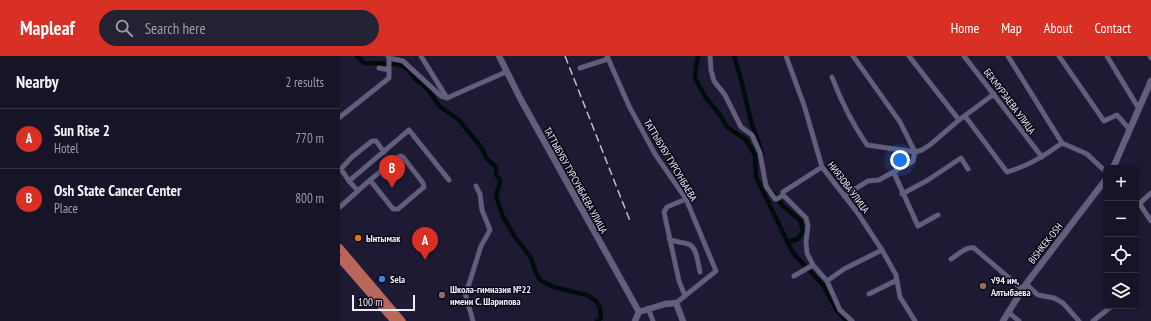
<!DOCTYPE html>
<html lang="en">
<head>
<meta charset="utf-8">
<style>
	body { margin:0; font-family:"PT Sans Narrow",sans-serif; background:#242133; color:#f1f3f6 }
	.controls { position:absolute; right:12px; bottom:12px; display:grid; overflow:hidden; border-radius:6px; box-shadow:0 1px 3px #0004 }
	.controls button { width:36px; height:36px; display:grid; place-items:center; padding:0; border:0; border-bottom:1px solid #363344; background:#171427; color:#f1f3f6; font:20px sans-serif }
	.scale { position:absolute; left:12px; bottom:10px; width:63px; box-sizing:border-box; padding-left:4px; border:2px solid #efecff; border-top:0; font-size:11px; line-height:14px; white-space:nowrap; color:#efecff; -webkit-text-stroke:3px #090712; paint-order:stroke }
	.you { position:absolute; left:560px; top:104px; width:14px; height:14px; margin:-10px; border:3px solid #fff; border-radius:50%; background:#1a73e8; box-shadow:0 0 0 6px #1a73e833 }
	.badge { display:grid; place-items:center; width:26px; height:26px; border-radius:50%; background:#d93025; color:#fff; font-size:13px; font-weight:700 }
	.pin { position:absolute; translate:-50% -33px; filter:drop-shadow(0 1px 2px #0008) }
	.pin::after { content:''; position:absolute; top:21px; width:14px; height:12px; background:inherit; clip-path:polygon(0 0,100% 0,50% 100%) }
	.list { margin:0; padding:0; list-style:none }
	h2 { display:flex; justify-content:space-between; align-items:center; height:52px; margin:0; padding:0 16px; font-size:17px }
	h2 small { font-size:13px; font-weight:400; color:#9e9ea7 }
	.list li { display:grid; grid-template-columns:26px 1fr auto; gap:12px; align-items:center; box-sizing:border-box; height:60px; padding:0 16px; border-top:1px solid #363344 }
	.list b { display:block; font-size:15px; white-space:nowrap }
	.list p { margin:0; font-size:13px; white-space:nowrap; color:#9e9ea7 }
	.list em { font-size:13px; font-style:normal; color:#9e9ea7 }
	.icon { flex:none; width:22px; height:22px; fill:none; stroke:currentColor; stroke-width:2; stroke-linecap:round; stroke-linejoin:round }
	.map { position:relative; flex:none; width:811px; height:265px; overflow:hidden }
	header { display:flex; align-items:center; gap:24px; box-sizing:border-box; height:56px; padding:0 20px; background:#d93025; color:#fff }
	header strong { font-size:19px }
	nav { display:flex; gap:22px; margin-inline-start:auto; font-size:14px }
	.search { width:280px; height:36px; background:#242133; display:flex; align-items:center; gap:10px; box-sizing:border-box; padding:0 14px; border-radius:22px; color:#9e9ea7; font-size:15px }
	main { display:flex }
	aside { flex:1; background:#171427 }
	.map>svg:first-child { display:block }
</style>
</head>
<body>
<header>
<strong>Mapleaf</strong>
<div class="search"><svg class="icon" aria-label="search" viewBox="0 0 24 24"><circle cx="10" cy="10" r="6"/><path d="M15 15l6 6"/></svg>Search here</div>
<nav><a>Home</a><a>Map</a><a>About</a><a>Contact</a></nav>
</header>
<main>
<aside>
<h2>Nearby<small>2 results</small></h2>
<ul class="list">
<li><span class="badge">A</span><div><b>Sun Rise 2</b><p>Hotel</p></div><em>770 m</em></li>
<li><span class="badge">B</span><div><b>Osh State Cancer Center</b><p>Place</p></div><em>800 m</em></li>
</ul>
</aside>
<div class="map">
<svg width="811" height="265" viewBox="0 0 811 265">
	<rect width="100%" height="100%" fill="#1f1a34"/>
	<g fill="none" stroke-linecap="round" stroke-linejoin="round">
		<path stroke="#000b0b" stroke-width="4.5" d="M17,0L24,7L57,8L63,10L68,13L75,23L87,32L99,50L118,63L141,91L147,103L156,111V119L159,122L160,126L156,140L163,161L175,181L191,202L196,217L201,225L214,231L247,239L256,245L260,252L261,262L257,265
			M358,0L355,17L356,24L366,42L380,59L387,71L406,84L415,99L416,121L453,197L483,229L497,255L507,265
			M394,0C402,23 406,46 412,69C416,79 420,88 422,99
			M432,136L443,150L460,164L463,175L458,183L447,186"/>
		<g stroke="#3c374d" stroke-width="5.5">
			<path id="street" d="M48,0L49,2V14
				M81,0L107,42L166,16
				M267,0L289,50L315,98L346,143L376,215L336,247
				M370,0L371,14L374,25L385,39L401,71L412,79L420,97L426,130L435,143H437L443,139V136L482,111
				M446,0L464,49L482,111L517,156L542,194L556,219L560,241L575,265
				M569,0L619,64
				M624,0L702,101
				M668,0L722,87
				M719,0L764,65L777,59L790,74
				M767,0L799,53
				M810,0L811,2
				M49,2L63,5L101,40L107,42
				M240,12L268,3
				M492,21C501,45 512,67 527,89L575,96L582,94L591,88L619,64L654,38
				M625,60L667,116C688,110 704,100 722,87L747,98L766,116
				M0,61L49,22V14L39,12
				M554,117L578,170L598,159
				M9,125L1,113L12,101L32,85H36L44,96
				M18,135L9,125L69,74L109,124
				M811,137L800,147L801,150L811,165
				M562,138L588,124L621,102L628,113
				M443,139L466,162L468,169L466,186L467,197L473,209L487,225L500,254L512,265
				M504,140L528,125L539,124L573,105L575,96L560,66L513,0
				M0,151L30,124L60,100L63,101L83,127L84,131L58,153H53L30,124
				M329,183C335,186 341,186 348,188C357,190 358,208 360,216
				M611,203C618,199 626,190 634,192L682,233
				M454,220L473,209
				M487,225L504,213L542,194
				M686,228L698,239L714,242L723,247L739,265
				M529,238L557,224
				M345,240L339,225L324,156L327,151L346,143
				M308,252L313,265
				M668,256L679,265
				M133,265L125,237L129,228L141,190L150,174L142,154L140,138L136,130
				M753,265L772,250"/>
		</g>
		<g stroke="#3c374d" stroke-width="7">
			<path id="secondary" d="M159,0L180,42L299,256
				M773,112L811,25
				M299,256L325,248L336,247L343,265
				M295,265L299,256
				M663,265L686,228L766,123"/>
		</g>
		<g stroke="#3c374d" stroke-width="8">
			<path id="primary" d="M0,192L62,265
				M0,203L54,265"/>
		</g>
		<use href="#street" stroke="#635e7e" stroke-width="4.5"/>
		<use href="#secondary" stroke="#635e7e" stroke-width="6"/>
		<use href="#primary" stroke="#b9675b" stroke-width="7"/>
		<path stroke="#c0bdd1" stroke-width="1.5" stroke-dasharray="8 4" stroke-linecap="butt" d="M225,0L290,165"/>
	</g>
	<circle fill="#e8710a" stroke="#090712" stroke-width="1.5" cx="18" cy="182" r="4"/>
	<circle fill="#3f7fe0" stroke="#090712" stroke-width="1.5" cx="42" cy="223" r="4"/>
	<g fill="#8d6e63" stroke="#090712" stroke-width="1.5">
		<circle cx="643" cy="230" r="4"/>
		<circle cx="102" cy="239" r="4"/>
	</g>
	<g text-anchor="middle" stroke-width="3" stroke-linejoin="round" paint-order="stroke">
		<g font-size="10" fill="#efecff" stroke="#090712">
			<text transform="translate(670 45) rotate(53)" y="4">БЕКМУРЗАЕВА УЛИЦА</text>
			<text transform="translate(331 104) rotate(59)" y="4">ТАТТЫБУБУ ТУРСУНБАЕВА</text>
			<text transform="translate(236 124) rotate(61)" y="4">ТАТТЫБУБУ ТУРСУНБАЕВА УЛИЦА</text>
			<text transform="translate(509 131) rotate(53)" y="4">НИЯЗОВА УЛИЦА</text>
			<text transform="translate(705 187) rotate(-52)" y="4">BISHKEK-OSH</text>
		</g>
		<g font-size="10" font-weight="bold" fill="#efecff" stroke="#090712" text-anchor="start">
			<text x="26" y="186">Ынтымак</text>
			<text x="50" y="227">Sela</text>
			<text x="651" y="228">√94 им,<tspan x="651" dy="12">Алтыбаева</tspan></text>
			<text x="110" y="237">Школа-гимназия №22<tspan x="110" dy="12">имени С. Шарипова</tspan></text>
		</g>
	</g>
</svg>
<div class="controls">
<button>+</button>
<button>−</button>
<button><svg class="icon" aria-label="locate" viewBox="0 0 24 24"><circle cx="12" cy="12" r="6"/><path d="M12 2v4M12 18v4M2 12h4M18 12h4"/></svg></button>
<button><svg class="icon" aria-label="layers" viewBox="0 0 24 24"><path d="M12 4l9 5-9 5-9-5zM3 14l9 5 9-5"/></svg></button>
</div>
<div class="scale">100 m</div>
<div class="you"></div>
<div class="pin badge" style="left:85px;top:204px">A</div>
<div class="pin badge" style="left:52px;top:132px">B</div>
</div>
</main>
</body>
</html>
